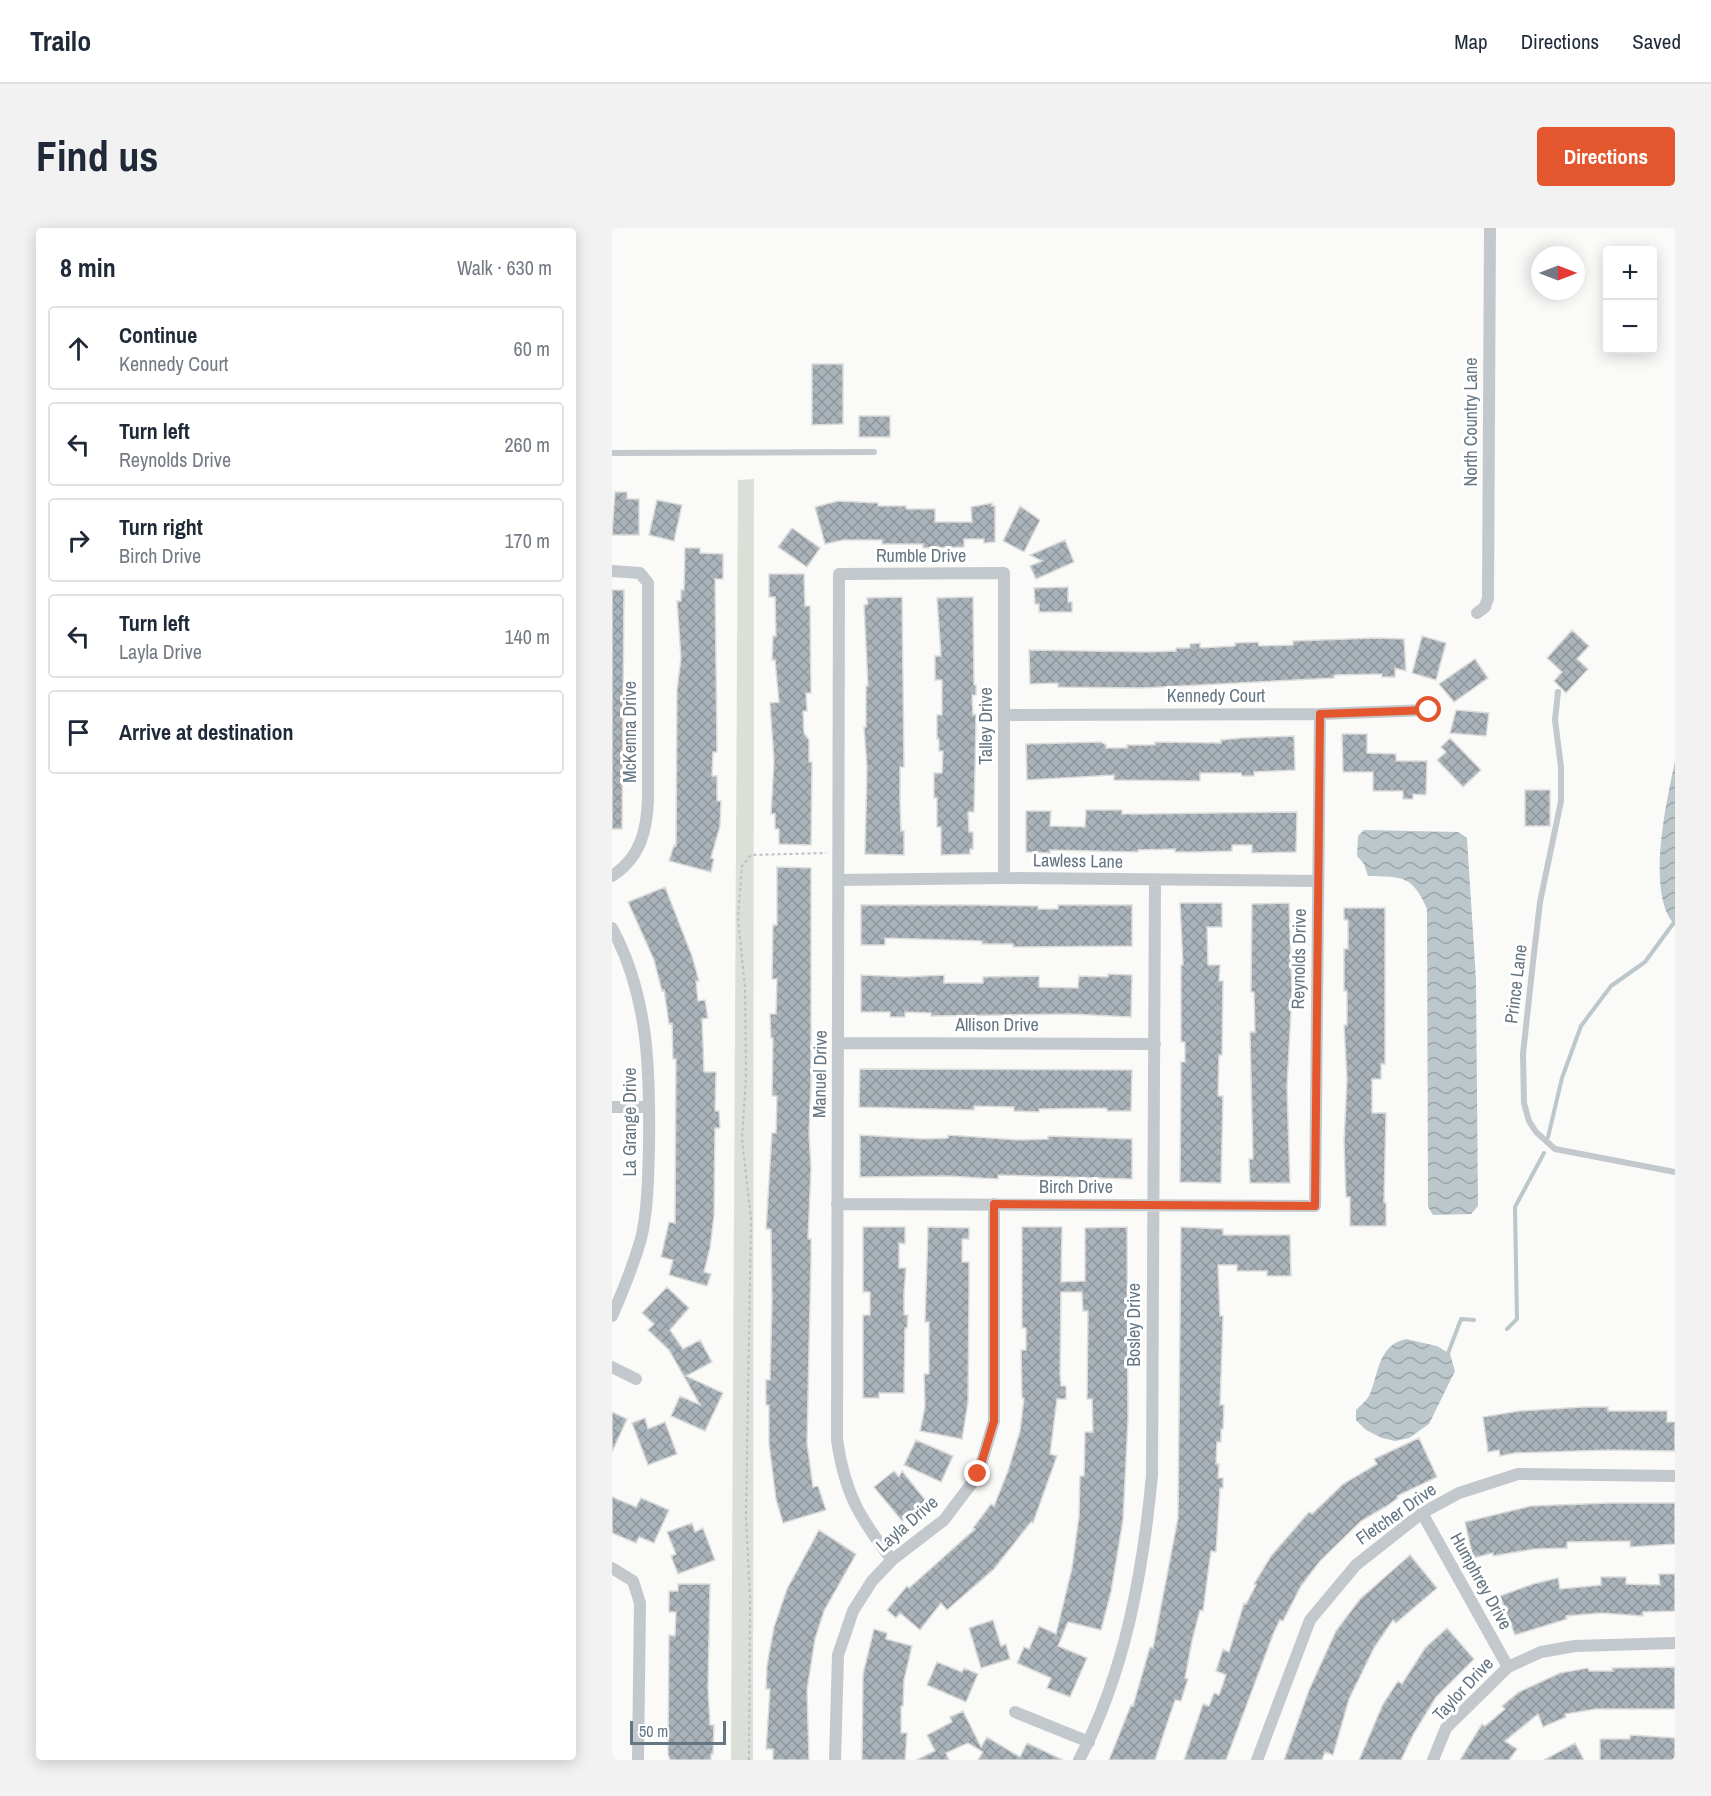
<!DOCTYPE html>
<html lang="en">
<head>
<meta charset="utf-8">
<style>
	body { margin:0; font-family:"Archivo Narrow",sans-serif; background:#f2f2f3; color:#1f2937 }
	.controls { position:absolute; right:18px; top:18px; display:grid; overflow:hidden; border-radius:6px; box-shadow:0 3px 15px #0003 }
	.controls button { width:54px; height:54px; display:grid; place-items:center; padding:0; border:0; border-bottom:2px solid #e0e1e3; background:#fff; color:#1f2937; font:30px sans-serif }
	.compass { position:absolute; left:919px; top:18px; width:54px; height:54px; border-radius:50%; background:#fff; box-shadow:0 3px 15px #0003; rotate:90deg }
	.scale { position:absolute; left:18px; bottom:15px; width:96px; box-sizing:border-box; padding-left:6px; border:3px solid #657683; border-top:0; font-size:16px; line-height:21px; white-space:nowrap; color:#657683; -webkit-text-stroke:4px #fff; paint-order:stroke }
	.stop { position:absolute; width:18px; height:18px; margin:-14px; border:4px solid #e4572e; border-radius:50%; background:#fff }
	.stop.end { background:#e4572e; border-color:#fff; box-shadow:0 2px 6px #0008 }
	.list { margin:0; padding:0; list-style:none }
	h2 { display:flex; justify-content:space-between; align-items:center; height:78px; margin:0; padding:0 24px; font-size:26px }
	h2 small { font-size:20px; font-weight:400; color:#747a83 }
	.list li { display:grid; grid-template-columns:39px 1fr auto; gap:18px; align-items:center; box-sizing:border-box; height:84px; margin:0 12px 12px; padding:0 12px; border:2px solid #e0e1e3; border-radius:6px }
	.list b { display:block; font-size:22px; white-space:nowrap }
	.list p { margin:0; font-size:20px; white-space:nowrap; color:#747a83 }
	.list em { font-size:20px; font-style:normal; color:#747a83 }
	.icon { flex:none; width:33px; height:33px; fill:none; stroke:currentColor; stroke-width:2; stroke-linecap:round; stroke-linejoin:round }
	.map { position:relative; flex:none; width:1063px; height:1532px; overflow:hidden; border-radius:6px }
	header { display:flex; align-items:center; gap:36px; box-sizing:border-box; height:84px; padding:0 30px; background:#fff; border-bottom:2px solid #e0e1e3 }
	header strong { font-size:28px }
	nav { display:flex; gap:33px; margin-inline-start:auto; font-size:21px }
	.intro { display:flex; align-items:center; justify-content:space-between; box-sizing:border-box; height:144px; padding:0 36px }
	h1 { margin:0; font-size:42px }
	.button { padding:15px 27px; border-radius:6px; background:#e4572e; color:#fff; font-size:21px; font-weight:700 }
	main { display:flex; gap:36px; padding:0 36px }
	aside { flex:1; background:#fff; border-radius:6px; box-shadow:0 3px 15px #0003 }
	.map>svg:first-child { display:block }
</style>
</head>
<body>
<header>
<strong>Trailo</strong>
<nav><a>Map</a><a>Directions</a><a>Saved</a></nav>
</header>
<div class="intro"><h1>Find us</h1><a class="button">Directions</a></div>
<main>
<aside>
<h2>8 min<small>Walk · 630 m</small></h2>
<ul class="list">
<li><svg class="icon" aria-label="ahead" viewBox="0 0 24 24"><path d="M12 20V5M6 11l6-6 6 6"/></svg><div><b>Continue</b><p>Kennedy Court</p></div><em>60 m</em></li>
<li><svg class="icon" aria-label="left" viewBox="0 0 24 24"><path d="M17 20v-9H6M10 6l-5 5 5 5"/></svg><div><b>Turn left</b><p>Reynolds Drive</p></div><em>260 m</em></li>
<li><svg class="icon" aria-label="right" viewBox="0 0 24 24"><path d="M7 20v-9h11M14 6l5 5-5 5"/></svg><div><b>Turn right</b><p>Birch Drive</p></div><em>170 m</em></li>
<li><svg class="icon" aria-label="left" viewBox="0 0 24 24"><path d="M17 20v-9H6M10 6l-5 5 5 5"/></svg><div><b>Turn left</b><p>Layla Drive</p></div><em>140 m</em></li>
<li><svg class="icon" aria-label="arrive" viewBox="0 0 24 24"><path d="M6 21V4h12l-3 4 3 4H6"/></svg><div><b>Arrive at destination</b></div></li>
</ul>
</aside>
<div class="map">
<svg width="1063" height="1532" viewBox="0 0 1063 1532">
	<defs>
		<pattern id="water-waves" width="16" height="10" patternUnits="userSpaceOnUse" patternTransform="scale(1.5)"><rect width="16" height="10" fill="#bbc7cb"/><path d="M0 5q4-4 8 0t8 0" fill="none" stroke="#9ca6aa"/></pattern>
		<pattern id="building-cross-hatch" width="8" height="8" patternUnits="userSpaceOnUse" patternTransform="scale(1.5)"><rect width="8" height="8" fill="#aab3b9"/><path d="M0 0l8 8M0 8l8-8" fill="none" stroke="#8e969c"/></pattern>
	</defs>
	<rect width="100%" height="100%" fill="#fafaf8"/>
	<path fill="#dadfd7" d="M142,251L141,1532H119L126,252Z"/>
	<path fill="url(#water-waves)" d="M1063,533V697C1033,666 1055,572 1063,533Z
		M752,602L846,604L855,610L864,752L866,978L859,986L821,987L816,979L815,681C800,647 791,649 756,648L752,636L745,628L746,608Z
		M794,1111L825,1118L838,1126L843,1143L817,1196L797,1210L783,1213L770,1210L754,1202L744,1192V1182C748,1178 754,1173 757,1168C767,1147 765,1117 794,1111Z"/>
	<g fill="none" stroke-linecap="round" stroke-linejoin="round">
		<path stroke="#bbc7cb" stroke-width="4" d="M936,909L950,850L969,798L999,758L1033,734L1063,693
			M895,1101L905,1091L903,979L932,925
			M835,1128L849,1091L862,1092"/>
	</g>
	<path fill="url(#building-cross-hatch)" stroke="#dcdcda" stroke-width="1.5" d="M200,136H231V196L200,197Z
		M247,188H278V209H247Z
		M3,264H15V271H27V307H0Z
		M45,272L70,277L62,313L37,307Z
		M226,273L266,275V278H294V281H323V294H360L359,279L380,275V278H383V314L372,315V311H352V319L311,320V316H270V312H231L213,316L203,279Z
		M408,278L428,292L412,324L391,313Z
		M180,300L208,320L195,339L166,319Z
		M453,312L462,334L424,351L418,338L430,333L418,327Z
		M73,320H88V325L111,326V351H103L105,524H101L100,548H105V573H109L108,598L99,630L102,631L99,644L57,633L62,617L64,618L65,462L69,430L65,373H69V362H72Z
		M157,346H192L193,378H198L199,465H194L195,483H191L192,505L197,512V534H200L199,617L167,616V601H163V586H159L162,533L158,475L167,474L163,432H160L161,408H164L163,369H157Z
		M456,359V374H460V384H427V376H423L422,360Z
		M0,362H12L10,601H0Z
		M290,369L292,539H288V574L289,603H292V627L253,626L255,539L252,499H254V458H256L252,377L256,376L255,370Z
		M361,369L362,457H364V467H360L361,487L364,486L363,539L362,584H356L357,604H361V621H358V626L329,627V599H325V570H322V545H330L331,523H327V511H325V487H330V452H323V428H329L325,370Z
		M960,402L977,418L965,431L976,441L954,465L942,453L950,444L935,430Z
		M810,408L834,415L824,452L800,445Z
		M763,410L792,411L794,443L783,440V449H770V446L722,447V450L529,460L446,459V455L418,456L417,422L535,424L564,423V420H578V416L588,415V420L623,418V415L646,414L647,418L681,417V413Z
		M863,431L876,450L842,474L827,456Z
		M844,482L877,485L874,508L838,505Z
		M730,506H755V525L784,526V533H815L814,567L801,566V571H791V563H761V544H731Z
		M682,508L683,542L642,544V548H630L629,545H588V553L502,552V547L415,552L414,516L489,514L494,517V520H515V517H543V514L609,515V512L629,510Z
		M838,510L869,542L851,559L825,532L834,524L829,519Z
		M913,562H938V598H913Z
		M474,582H510V586H531L685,584L684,624L640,625V617H620V623L587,624H563V621L526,622V624L438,622V625L414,624V583H439L438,598L473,599Z
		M165,639L199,640V855L197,906L199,941L196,1011H199V1029L195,1215L201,1259L206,1258L214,1282L171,1295L164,1271L157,1216V1177H154V1152H158L160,1074L159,1001H154L160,905H164L165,868H160L161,810H159L158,786H164L165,751H160L161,697H165Z
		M53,659L80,728L87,753H84L86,773L93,772L96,790L90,791L92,844H104L103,883H107L108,900H103L102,988L98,1020L92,1044L99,1046L95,1058L57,1047L61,1032L49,1029L57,994L63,995L64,831H61L60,795L57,796L52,762L50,763L42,732L16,674Z
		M568,675H610V699H595L596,737H608L607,753H611L610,827H607L606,868H611L609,955L568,954L569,834H573V814H569V737H571Z
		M677,675L680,764L675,859L678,955H638L637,931H641L638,804H643L642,764H639L640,676Z
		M249,677H363L426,678V681H446V677H520V718L401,719V716H370V713L273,710V717H249Z
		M732,680H773V836H769V851H760V885H774L772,975H774V998H738V969H734L732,915L735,851L732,797H735V763H732V721H736V692H732Z
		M496,746L520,747L519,789L459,786L319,788V785L293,784V789H278V784H249V747L294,749L332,747V755H371V749L427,748V759L466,760L467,748L496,749Z
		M248,841L520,842L519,883H495V880L427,881V884L402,883V879L362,878V882L247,879Z
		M248,907L312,911L336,910V907L406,912L436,911V908L520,911V951L386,947V951L336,948L248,949Z
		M251,999H293V1016L287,1015V1040H294L292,1065V1087H296L295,1100H293L292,1165H267V1170H251V1087H258V1064H251Z
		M316,999L357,1000V1011H350V1034H357V1064L356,1174L350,1211L308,1203L313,1179L312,1146H317V1094H313Z
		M410,999H450L449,1054L473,1053V1000L515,999L516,1191L511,1292L499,1364L489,1402L456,1394L446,1418L475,1430L458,1469L435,1460L439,1450L405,1435L412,1419L417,1421L427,1398L444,1406L460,1340L467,1288L468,1248H472L473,1204H481L480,1171H475L476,1083H471L470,1064H449L448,1146L449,1158H454V1171H445L438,1226L445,1228L421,1295L419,1294L382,1341L335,1382L329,1375L308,1402L288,1385L284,1390L275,1382L295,1358L297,1360L363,1301L361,1300L379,1276L382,1278L396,1243L408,1203L412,1170H410L409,1122H414V1100H410Z
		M569,999L611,1001V1007H678L679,1048H655V1043H625V1037H606L608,1088H611L608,1177H612L611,1201H609V1214H605L604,1236H607L606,1250H611V1260H608L604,1324L599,1323L591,1383L588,1382L580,1413L573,1450L576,1451L569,1473L563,1472L543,1532H497L519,1477L521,1478L538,1419L541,1420L566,1290Z
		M55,1059L77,1080L58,1102L71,1121L88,1112L100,1134L74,1148L111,1165L93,1203L59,1188L68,1168L88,1177L57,1122L36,1102L42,1096L30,1085Z
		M972,1179H996V1183H1055V1194H1063V1223L996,1222L902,1225L888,1228L887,1222L876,1224L871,1189L907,1183Z
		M0,1184L15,1191L0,1224Z
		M33,1190L36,1201L53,1194L65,1226L36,1237L20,1195Z
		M807,1210L825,1249L785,1268L786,1270L773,1279L749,1293L708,1333L689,1358L671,1393L668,1392L662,1404L614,1532H572L591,1476L597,1478L602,1465L607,1467L614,1447L604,1443L611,1421L617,1424L632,1375L634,1376L644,1357L642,1356L659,1328L697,1284L700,1286L731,1256L765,1236L762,1231Z
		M304,1212L341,1228L329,1254L292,1237Z
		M282,1243L287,1249L290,1243L314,1273L290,1293L262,1259Z
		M0,1269L24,1279L29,1270L57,1282L42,1315L27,1309L24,1315L0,1305Z
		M997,1275H1063V1316L1018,1319V1313L955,1314V1320L922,1321L881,1328V1325L861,1330L853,1294L919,1278Z
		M80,1295L83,1304L91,1300L103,1332L66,1346L59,1328L64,1326L55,1304Z
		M207,1302L244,1326L212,1383L203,1411L195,1462L197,1532H161V1521H154L158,1461H154L155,1437L162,1399L175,1361Z
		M798,1327L825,1360L784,1395L781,1392L762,1420L737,1471L721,1527L713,1524L710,1532H672L697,1462L724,1403L748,1371Z
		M1047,1346H1063V1383L1031,1384V1388L989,1385L954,1388L955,1391L903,1407L888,1368L921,1356L946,1350L948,1361L989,1357V1349H1014V1356L1048,1357Z
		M66,1356H98L96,1460L98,1497H102L101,1526H99V1532H58L56,1526L57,1407L63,1408L64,1384H57V1363H66Z
		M381,1392L389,1418L394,1416L398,1431L369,1440L357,1400Z
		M835,1400L862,1431L824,1469L802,1505L789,1532H747L771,1476L786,1453L790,1456L813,1420Z
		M262,1401L275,1405L274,1411L300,1418L292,1452L291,1478H289V1505H295L293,1532H250L251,1446Z
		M325,1434L350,1444L352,1440L366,1446L354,1474L315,1457Z
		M1063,1439V1481H984L953,1486L954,1489L931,1499L926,1486L893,1513L905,1521L897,1532H848L870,1496L873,1498L893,1481L890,1478L907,1464L948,1445L976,1440L977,1443H1001L1000,1440Z
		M351,1483L369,1519L375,1509L408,1529L415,1515L451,1532H366L371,1524L356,1515L334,1525L337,1532H304L323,1523L315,1507L340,1494L338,1489Z
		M1018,1507L1063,1510V1532H988V1511H1018Z
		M963,1515L972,1532H932Z"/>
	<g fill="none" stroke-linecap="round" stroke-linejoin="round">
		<path stroke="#bbbfc2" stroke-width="2" stroke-dasharray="3 3" stroke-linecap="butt" d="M137,1532L138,1368L134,1288L139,991L130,911L134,849L133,760L126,690L130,638L139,627L214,625"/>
		<path stroke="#c3c8cc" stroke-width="6" d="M0,225L262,224
			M946,464L943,492L949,539V573L928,674L920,743L911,826L912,875L917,893L924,904L943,921L1063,944"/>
		<path stroke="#c3c8cc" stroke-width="12" d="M0,343L28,345L36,355V571C35,603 28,630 0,648
			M865,385L873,379L876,370L878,0
			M392,487L708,486L817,482
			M226,652L392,650L706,653
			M0,700C37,768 38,844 37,919C36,950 36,981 29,1011C21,1038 11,1063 0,1088
			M226,815L543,816
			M0,879H37
			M225,976L703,978L708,486
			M0,1139L24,1151
			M810,1285L896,1439
			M280,1332C247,1289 233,1266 225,1212L227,346L392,345V650
			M0,1340L21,1353L28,1375L26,1532
			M403,1484L477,1514
			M223,1532L226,1427L241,1383L260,1353L280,1332L332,1292L366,1247L382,1193V976
			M467,1532C513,1445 531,1344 540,1247L543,652
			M645,1532L698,1392L744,1337L810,1285L847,1265L906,1246L1063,1248
			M821,1532L834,1500L896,1439L929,1424L963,1418L1063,1415"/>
	</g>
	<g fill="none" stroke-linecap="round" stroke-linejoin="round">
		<path stroke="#e4572e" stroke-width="8" d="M366,1246L382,1193V976L703,978L708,486L817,482"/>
	</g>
	<g text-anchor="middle" stroke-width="6" stroke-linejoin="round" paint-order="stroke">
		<g font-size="18" fill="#657683" stroke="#fff">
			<text transform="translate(859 194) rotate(-90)" y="6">North Country Lane</text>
			<text x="309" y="334">Rumble Drive</text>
			<text x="604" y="474">Kennedy Court</text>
			<text transform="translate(374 498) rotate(-90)" y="6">Talley Drive</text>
			<text transform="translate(18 504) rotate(-90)" y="6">McKenna Drive</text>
			<text transform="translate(466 633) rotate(1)" y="6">Lawless Lane</text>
			<text transform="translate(687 731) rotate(-89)" y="6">Reynolds Drive</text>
			<text transform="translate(904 756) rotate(-83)" y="6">Prince Lane</text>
			<text x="385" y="803">Allison Drive</text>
			<text transform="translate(208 846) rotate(-89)" y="6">Manuel Drive</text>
			<text transform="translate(18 894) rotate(-90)" y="6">La Grange Drive</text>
			<text x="464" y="965">Birch Drive</text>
			<text transform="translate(522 1097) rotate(-90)" y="6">Bosley Drive</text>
			<text transform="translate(784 1286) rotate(-35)" y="6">Fletcher Drive</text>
			<text transform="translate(295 1296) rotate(-41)" y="6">Layla Drive</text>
			<text transform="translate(869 1353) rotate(61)" y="6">Humphrey Drive</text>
			<text transform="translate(851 1461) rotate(-47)" y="6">Taylor Drive</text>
		</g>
	</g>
</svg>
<div class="controls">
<button>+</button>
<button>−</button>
</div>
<svg class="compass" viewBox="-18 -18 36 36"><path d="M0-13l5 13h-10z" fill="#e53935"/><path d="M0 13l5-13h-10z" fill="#747a83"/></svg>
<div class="scale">50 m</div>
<div class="stop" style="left:817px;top:482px"></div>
<div class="stop end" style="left:366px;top:1246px"></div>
</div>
</main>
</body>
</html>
